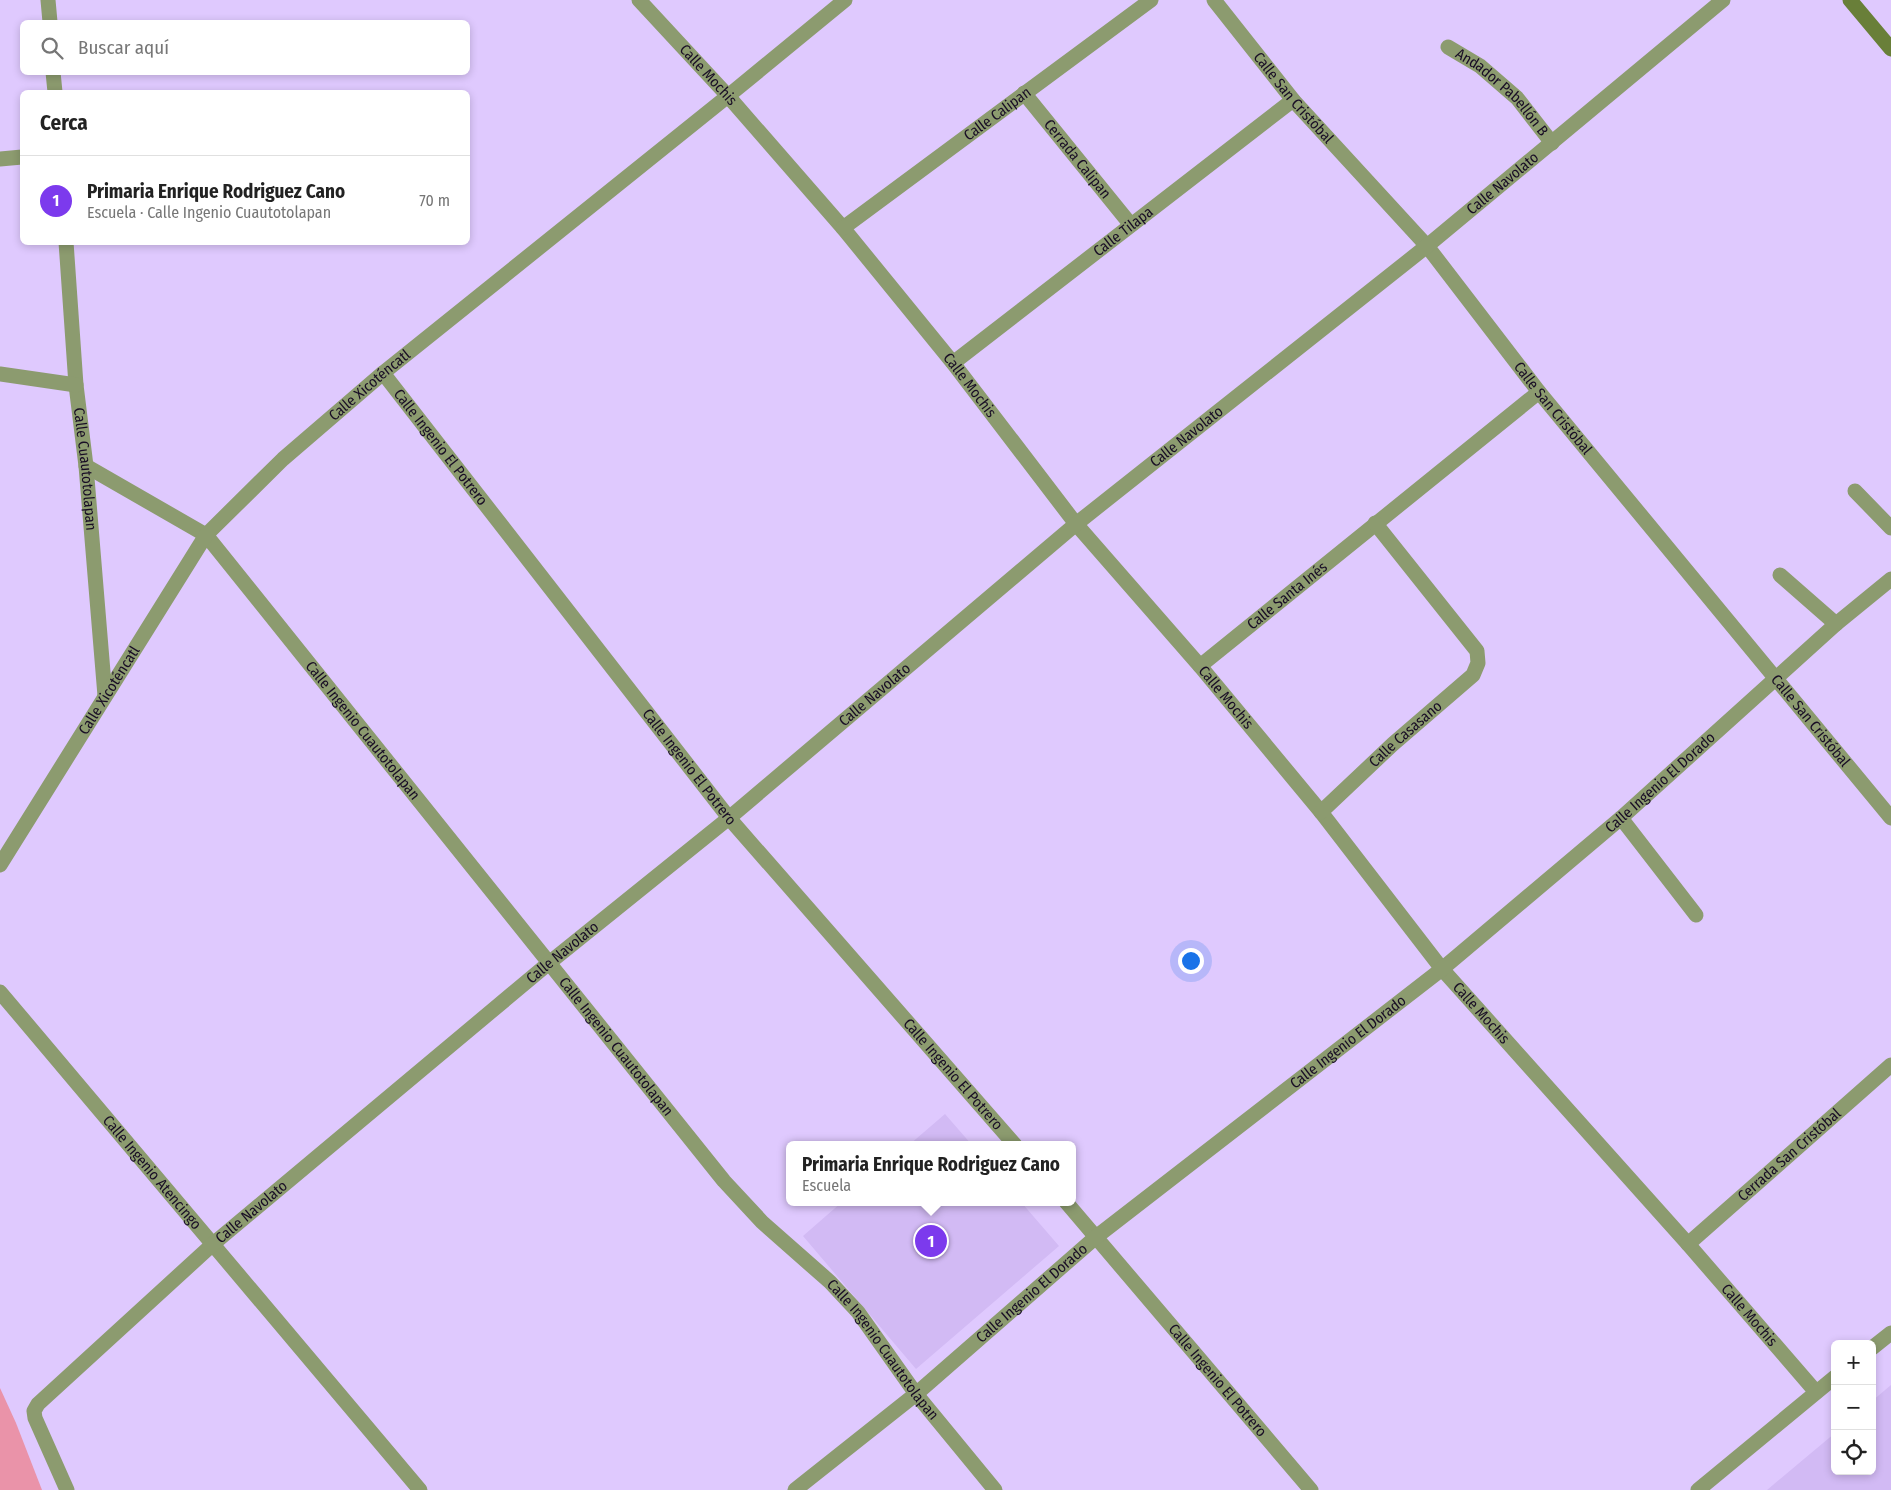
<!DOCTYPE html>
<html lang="es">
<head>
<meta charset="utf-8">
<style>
	body { margin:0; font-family:"Fira Sans Condensed",sans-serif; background:#f2f2f2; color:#222 }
	.controls { position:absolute; right:15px; bottom:15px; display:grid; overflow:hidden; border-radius:8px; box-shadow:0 2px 8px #0003 }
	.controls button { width:45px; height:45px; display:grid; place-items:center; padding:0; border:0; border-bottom:1px solid #e0e0e0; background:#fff; color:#222; font:25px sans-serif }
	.you { position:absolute; left:1190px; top:960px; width:18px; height:18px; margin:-12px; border:4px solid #fff; border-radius:50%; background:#1a73e8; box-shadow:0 0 0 8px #1a73e833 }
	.badge { display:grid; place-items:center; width:32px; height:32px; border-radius:50%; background:#7c3aed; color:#fff; font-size:16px; font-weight:700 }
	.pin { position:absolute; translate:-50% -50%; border:2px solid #fff; box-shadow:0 1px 5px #0006 }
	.popup { position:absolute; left:786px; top:1141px; width:290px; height:65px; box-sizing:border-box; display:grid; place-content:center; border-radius:8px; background:#fff; filter:drop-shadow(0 1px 4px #0005); font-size:16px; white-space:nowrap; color:#767676 }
	.popup b { font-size:19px; color:#222 }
	.popup::after { content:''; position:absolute; left:50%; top:100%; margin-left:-10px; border:10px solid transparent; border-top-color:#fff }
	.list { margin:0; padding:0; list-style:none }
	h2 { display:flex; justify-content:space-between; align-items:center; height:65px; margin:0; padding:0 20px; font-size:21px }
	h2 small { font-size:16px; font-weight:400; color:#767676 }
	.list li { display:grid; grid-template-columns:32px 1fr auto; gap:15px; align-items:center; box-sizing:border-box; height:90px; padding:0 20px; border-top:1px solid #e0e0e0 }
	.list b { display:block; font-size:19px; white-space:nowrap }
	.list p { margin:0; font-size:16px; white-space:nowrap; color:#767676 }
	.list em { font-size:16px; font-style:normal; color:#767676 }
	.icon { flex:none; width:28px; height:28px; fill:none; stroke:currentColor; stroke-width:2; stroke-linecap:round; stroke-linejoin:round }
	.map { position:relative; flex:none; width:1891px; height:1490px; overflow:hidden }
	.search { position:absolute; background:#fff; box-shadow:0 2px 8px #0003; left:20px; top:20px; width:450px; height:55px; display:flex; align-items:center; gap:12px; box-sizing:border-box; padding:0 18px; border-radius:8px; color:#767676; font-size:19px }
	.panel { position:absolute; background:#fff; box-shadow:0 2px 8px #0003; left:20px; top:90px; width:450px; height:155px; border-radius:8px }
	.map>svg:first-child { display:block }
</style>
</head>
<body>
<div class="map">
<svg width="1891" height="1490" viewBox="0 0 1891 1490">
	<rect width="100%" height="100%" fill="#dfc9fe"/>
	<path fill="#d2baf4" d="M945,1114L972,1145H909Z
		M842,1202H1021L1059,1246L916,1369L803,1236Z
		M1891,1385V1490H1767L1835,1433V1471H1872V1401Z"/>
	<path fill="#ea93a9" d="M0,1388L16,1423L42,1490H0Z"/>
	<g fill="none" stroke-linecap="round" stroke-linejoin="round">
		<g stroke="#8c9b6f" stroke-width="15">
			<path d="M48,0L50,22"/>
			<path id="s1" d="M639,0L728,96L843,228L953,363L1076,524L1200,666L1321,812L1442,969L1688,1244L1816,1392"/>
			<path id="s2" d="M1214,0L1293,100L1427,246L1539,392L1891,818"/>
			<path id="s3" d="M1448,47L1480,66L1517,98L1552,143"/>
			<path d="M53,72L55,92"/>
			<path id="s4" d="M1024,93L1131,225"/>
			<path d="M0,159L22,157"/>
			<path id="s5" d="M843,228L1151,0"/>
			<path id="s6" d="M66,242L76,385L86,466L105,696"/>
			<path id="s7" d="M953,363L1293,100"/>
			<path id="s8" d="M383,373L729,818L1015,1145"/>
			<path d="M0,374L76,385"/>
			<path id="s9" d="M86,466L206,535L724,1181L762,1222L830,1282L858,1312L916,1394L995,1490"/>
			<path d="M1855,491L1891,528"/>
			<path d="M1780,575L1836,624"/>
			<path id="s10" d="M1200,666L1539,392"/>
			<path id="s11" d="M1321,812L1393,744L1473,675L1478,663L1477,651L1375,523"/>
			<path d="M1621,818L1696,915"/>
			<path id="s12" d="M0,865L206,535L283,459L383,373L728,96L845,0"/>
			<path id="s13" d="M0,992L420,1490"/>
			<path id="s14" d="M1066,1202L1311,1490"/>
			<path id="s15" d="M1688,1244L1891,1065"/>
			<path id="s16" d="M67,1490L35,1418L34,1411L38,1404L213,1244L549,963L729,818L1076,524L1427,246L1723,0"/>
			<path id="s17" d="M795,1490L916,1394L1096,1237L1442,969L1621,818L1836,624L1891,579"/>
		</g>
		<path stroke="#8c9b6f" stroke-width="15" d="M1872,1348L1891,1333
			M1698,1490L1835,1377"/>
		<path stroke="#697f39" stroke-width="15" d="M1850,0L1891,49"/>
	</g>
	<g text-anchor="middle" stroke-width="5" stroke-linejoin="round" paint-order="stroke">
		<g font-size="15" fill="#180d25" stroke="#e7dcf7">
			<text dy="5" stroke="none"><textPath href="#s1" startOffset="102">Calle Mochis</textPath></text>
			<text dy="5" stroke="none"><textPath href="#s3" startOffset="71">Andador Pabellón B</textPath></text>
			<text dy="5" stroke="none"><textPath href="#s2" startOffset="126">Calle San Cristóbal</textPath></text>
			<text dy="5" stroke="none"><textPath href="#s5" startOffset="192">Calle Calipan</textPath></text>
			<text dy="5" stroke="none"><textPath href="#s4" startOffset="85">Cerrada Calipan</textPath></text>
			<text dy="5" stroke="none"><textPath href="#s16" startOffset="2001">Calle Navolato</textPath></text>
			<text dy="5" stroke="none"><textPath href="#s7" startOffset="215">Calle Tilapa</textPath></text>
			<text dy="5" stroke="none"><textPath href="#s12" startOffset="611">Calle Xicoténcatl</textPath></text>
			<text dy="5" stroke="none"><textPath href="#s1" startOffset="508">Calle Mochis</textPath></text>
			<text dy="5" stroke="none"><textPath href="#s2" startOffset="531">Calle San Cristóbal</textPath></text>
			<text dy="5" stroke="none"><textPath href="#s16" startOffset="1596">Calle Navolato</textPath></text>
			<text dy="5" stroke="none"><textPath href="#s8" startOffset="94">Calle Ingenio El Potrero</textPath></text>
			<text dy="5" stroke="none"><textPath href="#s6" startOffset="228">Calle Cuautotolapan</textPath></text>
			<text dy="5" stroke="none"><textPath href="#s10" startOffset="112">Calle Santa Inés</textPath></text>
			<text dy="5" stroke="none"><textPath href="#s12" startOffset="206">Calle Xicoténcatl</textPath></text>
			<text dy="5" stroke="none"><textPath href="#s16" startOffset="1191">Calle Navolato</textPath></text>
			<text dy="5" stroke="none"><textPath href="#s1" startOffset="912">Calle Mochis</textPath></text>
			<text dy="5" stroke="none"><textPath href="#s2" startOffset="936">Calle San Cristóbal</textPath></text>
			<text dy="5" stroke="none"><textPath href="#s9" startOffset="389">Calle Ingenio Cuautotolapan</textPath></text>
			<text dy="5" stroke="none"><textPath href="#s11" startOffset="115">Calle Casasano</textPath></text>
			<text dy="5" stroke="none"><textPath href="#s8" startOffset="499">Calle Ingenio El Potrero</textPath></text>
			<text dy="5" stroke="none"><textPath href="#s17" startOffset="1118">Calle Ingenio El Dorado</textPath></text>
			<text dy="5" stroke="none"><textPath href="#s16" startOffset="786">Calle Navolato</textPath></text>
			<text dy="5" stroke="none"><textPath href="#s1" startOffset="1318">Calle Mochis</textPath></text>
			<text dy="5" stroke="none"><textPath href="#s17" startOffset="712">Calle Ingenio El Dorado</textPath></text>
			<text dy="5" stroke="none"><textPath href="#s9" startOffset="794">Calle Ingenio Cuautotolapan</textPath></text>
			<text dy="5" stroke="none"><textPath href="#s8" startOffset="904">Calle Ingenio El Potrero</textPath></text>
			<text dy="5" stroke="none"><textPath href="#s15" startOffset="135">Cerrada San Cristóbal</textPath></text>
			<text dy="5" stroke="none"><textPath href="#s13" startOffset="236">Calle Ingenio Atencingo</textPath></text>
			<text dy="5" stroke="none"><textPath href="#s16" startOffset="381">Calle Navolato</textPath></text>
			<text dy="5" stroke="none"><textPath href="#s17" startOffset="308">Calle Ingenio El Dorado</textPath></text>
			<text dy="5" stroke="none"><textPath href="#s1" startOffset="1722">Calle Mochis</textPath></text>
			<text dy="5" stroke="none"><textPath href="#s9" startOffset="1199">Calle Ingenio Cuautotolapan</textPath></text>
			<text dy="5" stroke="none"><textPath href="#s14" startOffset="234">Calle Ingenio El Potrero</textPath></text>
		</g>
	</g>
</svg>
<div class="controls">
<button>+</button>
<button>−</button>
<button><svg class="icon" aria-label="locate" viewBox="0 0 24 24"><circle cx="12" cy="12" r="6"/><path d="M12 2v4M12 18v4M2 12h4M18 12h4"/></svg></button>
</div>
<div class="you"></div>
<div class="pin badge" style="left:931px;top:1241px">1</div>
<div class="popup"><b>Primaria Enrique Rodriguez Cano</b>Escuela</div>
<div class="search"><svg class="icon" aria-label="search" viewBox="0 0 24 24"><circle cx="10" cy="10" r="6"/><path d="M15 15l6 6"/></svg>Buscar aquí</div>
<section class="panel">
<h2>Cerca<small></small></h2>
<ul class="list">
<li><span class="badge">1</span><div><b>Primaria Enrique Rodriguez Cano</b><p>Escuela · Calle Ingenio Cuautotolapan</p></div><em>70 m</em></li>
</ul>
</section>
</div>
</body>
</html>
